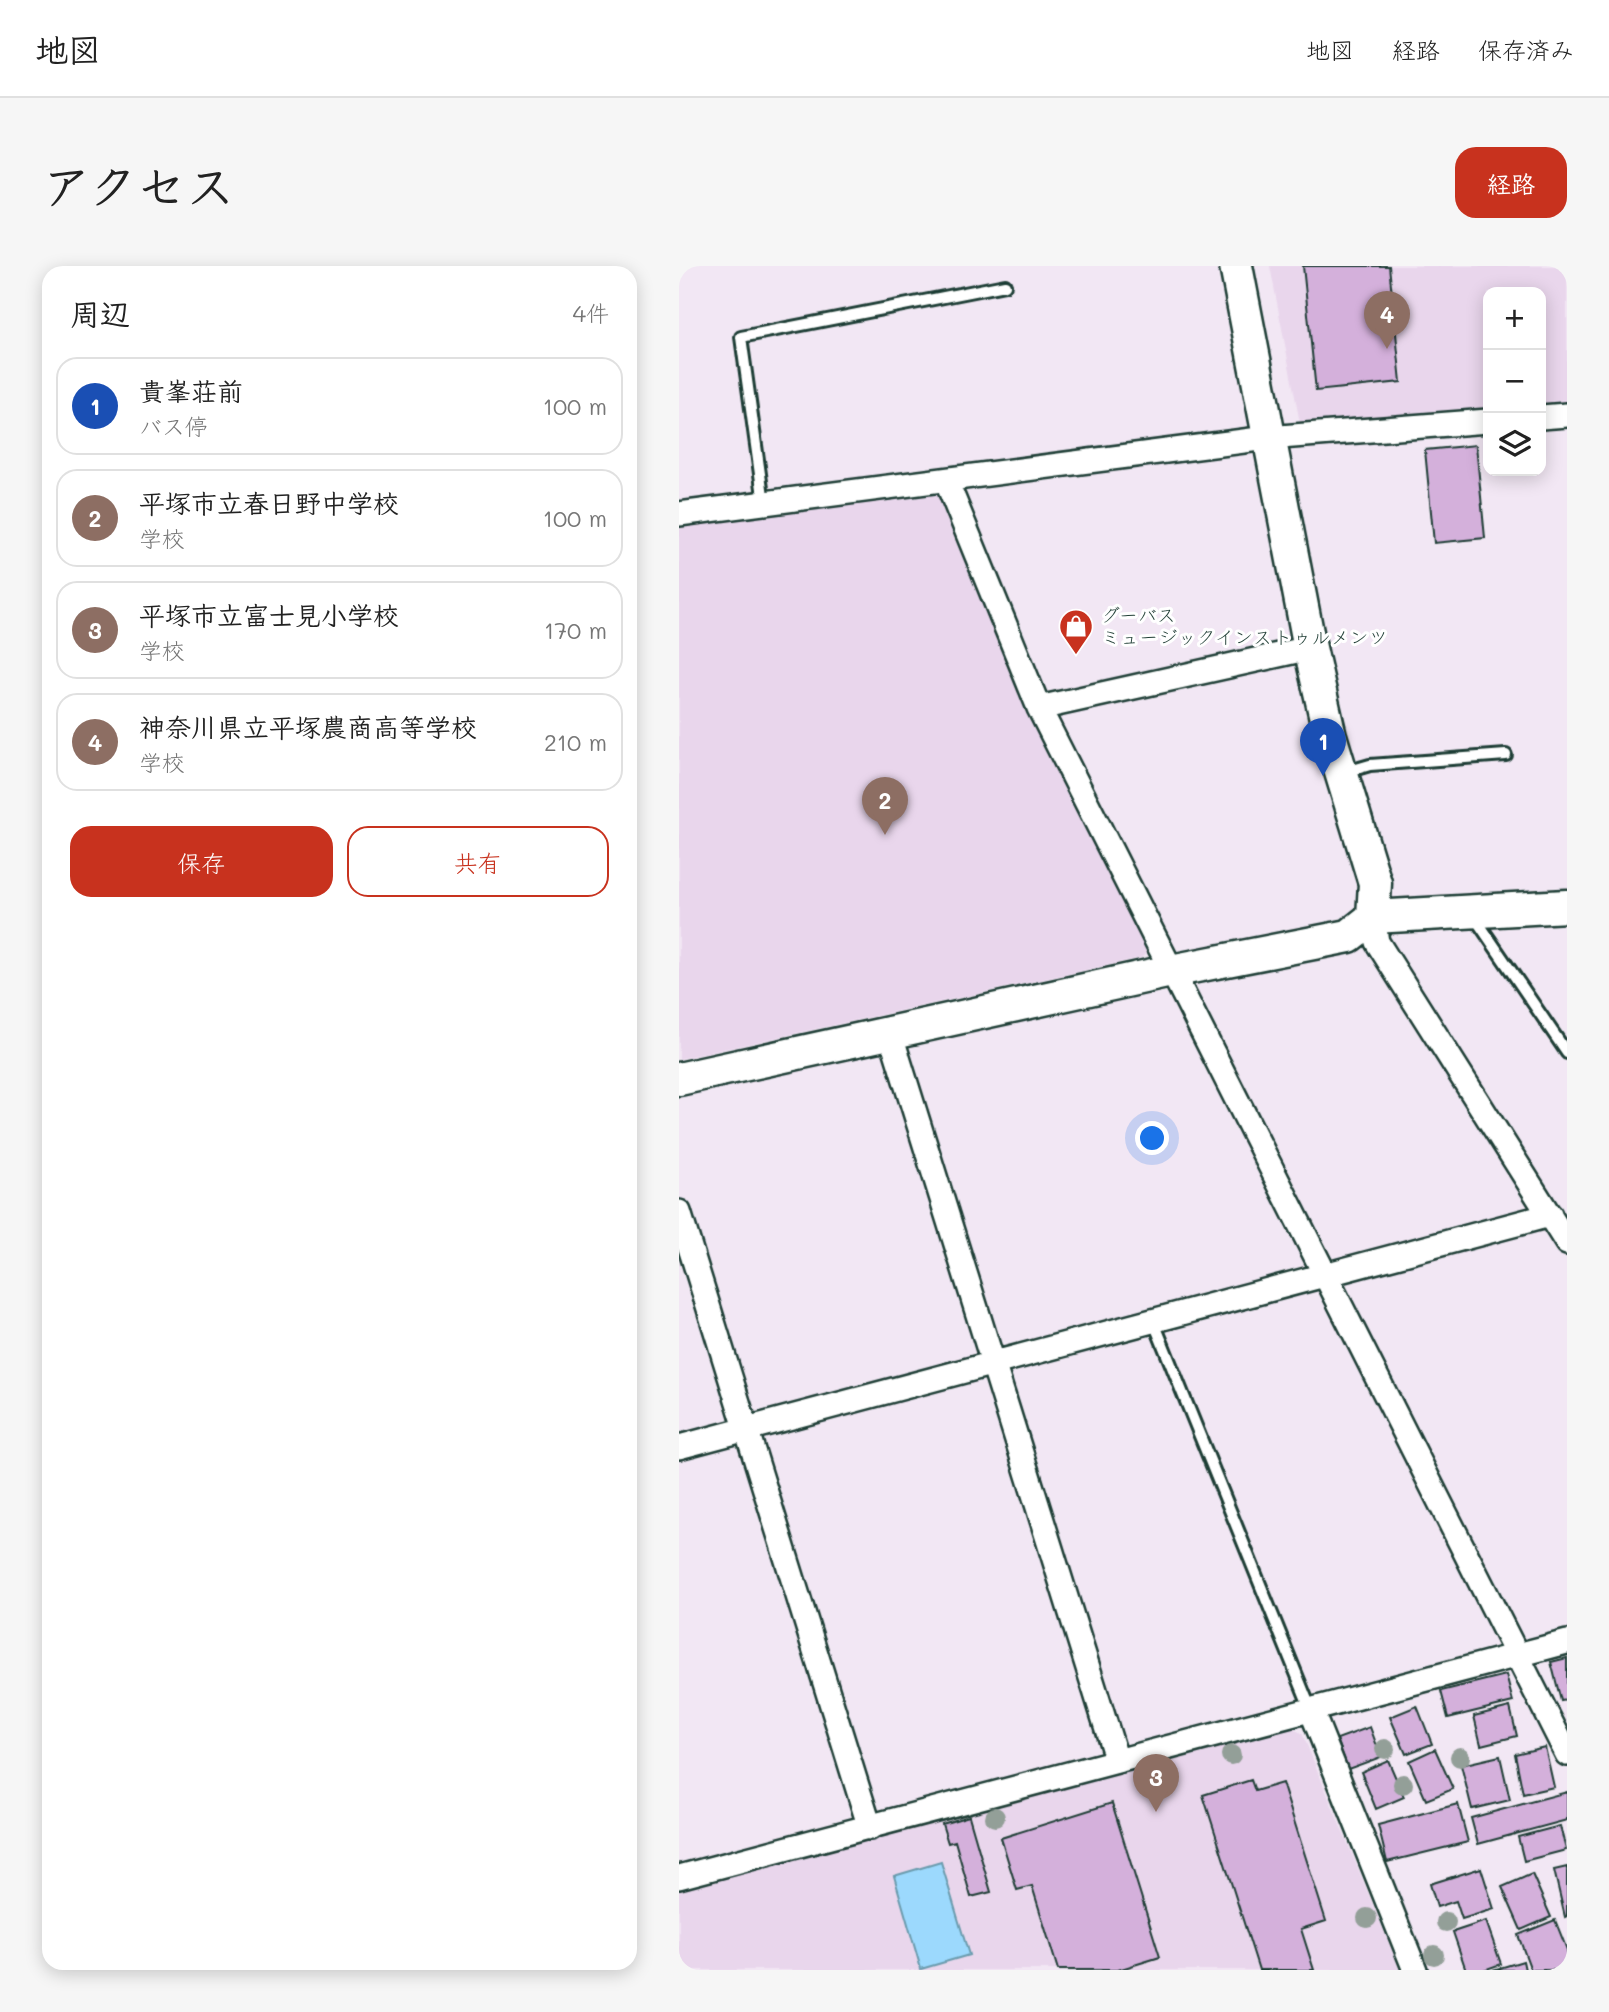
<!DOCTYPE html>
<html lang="ja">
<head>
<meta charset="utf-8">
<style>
	body { margin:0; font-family:Mali,"Klee One",sans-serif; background:#f6f6f6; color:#222 }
	.controls { position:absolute; right:21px; top:21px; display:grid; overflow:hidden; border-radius:14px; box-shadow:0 4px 18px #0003 }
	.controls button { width:63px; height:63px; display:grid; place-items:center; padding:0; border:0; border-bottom:2px solid #e0e0e0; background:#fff; color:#222; font:35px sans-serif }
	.you { position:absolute; left:474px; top:873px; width:24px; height:24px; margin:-18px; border:5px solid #fff; border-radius:50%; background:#1a73e8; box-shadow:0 0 0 10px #1a73e833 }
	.badge { display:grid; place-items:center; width:46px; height:46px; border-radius:50%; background:#c8321e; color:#fff; font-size:23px; font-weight:700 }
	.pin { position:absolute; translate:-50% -58px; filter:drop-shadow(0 2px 4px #0008) }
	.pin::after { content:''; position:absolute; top:37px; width:24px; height:21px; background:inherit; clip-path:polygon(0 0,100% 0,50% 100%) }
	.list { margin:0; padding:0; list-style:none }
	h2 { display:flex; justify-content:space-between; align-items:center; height:91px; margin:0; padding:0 28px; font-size:30px }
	h2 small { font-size:23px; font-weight:400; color:#767676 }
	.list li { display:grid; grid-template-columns:46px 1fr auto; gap:21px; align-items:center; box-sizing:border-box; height:98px; margin:0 14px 14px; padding:0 14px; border:2px solid #e0e0e0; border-radius:21px }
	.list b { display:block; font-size:26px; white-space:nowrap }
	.list p { margin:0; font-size:23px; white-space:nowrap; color:#767676 }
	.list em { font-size:23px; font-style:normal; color:#767676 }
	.actions { display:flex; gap:14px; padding:21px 28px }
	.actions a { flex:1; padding:16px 0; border:2px solid #c8321e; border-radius:21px; text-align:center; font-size:24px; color:#c8321e }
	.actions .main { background:#c8321e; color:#fff }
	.icon { flex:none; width:38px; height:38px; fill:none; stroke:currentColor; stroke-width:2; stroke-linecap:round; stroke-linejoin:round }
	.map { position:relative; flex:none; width:888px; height:1704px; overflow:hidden; border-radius:21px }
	header { display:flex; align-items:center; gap:42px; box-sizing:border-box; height:98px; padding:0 35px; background:#fff; border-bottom:2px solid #e0e0e0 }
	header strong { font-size:33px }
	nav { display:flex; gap:38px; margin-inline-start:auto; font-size:24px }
	.intro { display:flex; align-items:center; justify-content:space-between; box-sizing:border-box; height:168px; padding:0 42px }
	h1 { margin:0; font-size:49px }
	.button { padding:18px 32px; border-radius:21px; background:#c8321e; color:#fff; font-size:24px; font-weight:700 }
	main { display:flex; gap:42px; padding:0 42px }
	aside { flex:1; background:#fff; border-radius:21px; box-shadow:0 4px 18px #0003 }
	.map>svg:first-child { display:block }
</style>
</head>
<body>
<header>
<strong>地図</strong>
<nav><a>地図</a><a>経路</a><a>保存済み</a></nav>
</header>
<div class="intro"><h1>アクセス</h1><a class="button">経路</a></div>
<main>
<aside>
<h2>周辺<small>4件</small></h2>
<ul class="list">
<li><span class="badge" style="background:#1a4fb4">1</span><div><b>貴峯荘前</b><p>バス停</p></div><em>100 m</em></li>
<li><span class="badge" style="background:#8d6e63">2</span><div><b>平塚市立春日野中学校</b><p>学校</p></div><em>100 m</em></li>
<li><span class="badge" style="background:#8d6e63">3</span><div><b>平塚市立富士見小学校</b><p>学校</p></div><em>170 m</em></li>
<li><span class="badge" style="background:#8d6e63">4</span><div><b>神奈川県立平塚農商高等学校</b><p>学校</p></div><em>210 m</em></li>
</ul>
<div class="actions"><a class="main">保存</a><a>共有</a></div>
</aside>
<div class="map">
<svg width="888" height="1704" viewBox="0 0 888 1704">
	<rect width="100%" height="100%" fill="#f2e7f4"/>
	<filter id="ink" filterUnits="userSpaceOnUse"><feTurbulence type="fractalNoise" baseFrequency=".0143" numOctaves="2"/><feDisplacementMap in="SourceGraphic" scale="14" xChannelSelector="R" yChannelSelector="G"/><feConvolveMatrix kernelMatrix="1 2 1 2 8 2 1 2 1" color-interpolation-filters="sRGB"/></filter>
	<g filter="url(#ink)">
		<path fill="#e9d6ec" d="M591,0H888V139L862,141V26H809V144L621,157Z
			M260,224L471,684L462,692L0,793V257Z
			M612,1462L623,1467L721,1704H0V1625Z"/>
		<path fill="#9cd9fd" stroke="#6a9bad" stroke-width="2" d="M262,1596L290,1689L242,1703L215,1610Z"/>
		<path fill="#d4b0db" stroke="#1f3d34" stroke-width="2" d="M624,0H710L722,116L637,125Z
			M797,179L806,272L755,277L746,184Z
			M888,1392V1434L882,1435L872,1396Z
			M827,1409L834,1436L769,1452L762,1425Z
			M738,1440L753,1478L727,1488L711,1451Z
			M831,1441L838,1470L802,1479L795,1450Z
			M691,1461L702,1491L669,1503L658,1473Z
			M866,1481L875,1521L844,1528L836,1488Z
			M756,1483L774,1523L747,1534L730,1495Z
			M821,1490L831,1534L793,1543L782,1499Z
			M709,1494L725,1531L697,1543L682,1506Z
			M572,1514L576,1525L603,1517L647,1655L622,1663L635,1704H580L524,1529Z
			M888,1526V1554L799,1578L792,1552Z
			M433,1537L481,1691L439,1704H379L353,1620L338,1624L322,1572Z
			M779,1538L789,1576L708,1596L699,1559Z
			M290,1550L312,1626L292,1631L276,1575L269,1577L263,1558Z
			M881,1560L887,1584L845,1595L839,1571Z
			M888,1601V1650L886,1651L875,1604Z
			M802,1602L815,1643L783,1653L777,1635L758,1641L751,1618Z
			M853,1608L872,1651L842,1664L823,1621Z
			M876,1654L888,1684V1704H852L839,1669Z
			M807,1655L822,1698L805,1704H787L774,1666Z
			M844,1695L846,1704H814Z"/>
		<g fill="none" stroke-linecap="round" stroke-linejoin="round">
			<g stroke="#1f3d34" stroke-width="16">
				<path id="lane" d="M85,237L62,71L326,19
					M667,506L691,499L827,489
					M794,649L888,787
					M474,1054L632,1444"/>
			</g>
			<g stroke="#1f3d34" stroke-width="28">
				<path id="street" d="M862,151L888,149
					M267,214L360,442L888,1488
					M0,248L588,172L809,155
					M360,442L631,382
					M694,651L698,676L888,977
					M211,766L438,1495
					M0,946L191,1562
					M0,1181L871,949
					M632,1444L736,1704
					M0,1611L888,1376"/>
			</g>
			<g stroke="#1f3d34" stroke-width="37">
				<path id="secondary" d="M557,0L631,382L651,470L696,617L694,651
					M0,813L492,705L670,670L694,651L888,640"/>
			</g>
			<use href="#lane" stroke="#fff" stroke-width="10"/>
			<use href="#street" stroke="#fff" stroke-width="23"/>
			<use href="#secondary" stroke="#fff" stroke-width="32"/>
		</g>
		<g fill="#939f98">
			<circle cx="706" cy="1483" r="10"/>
			<circle cx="552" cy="1489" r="10"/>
			<circle cx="781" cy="1491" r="10"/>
			<circle cx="724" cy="1518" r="10"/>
			<circle cx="316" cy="1551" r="10"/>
			<circle cx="688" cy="1652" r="10"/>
			<circle cx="767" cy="1656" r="10"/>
			<circle cx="755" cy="1689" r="10"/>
		</g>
	</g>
	<defs>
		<g id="shop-pin" transform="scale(1.75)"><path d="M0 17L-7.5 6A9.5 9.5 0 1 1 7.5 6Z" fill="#c8321e" stroke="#fff"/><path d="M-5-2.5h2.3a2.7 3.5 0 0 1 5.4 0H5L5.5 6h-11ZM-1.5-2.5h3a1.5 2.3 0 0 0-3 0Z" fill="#fff"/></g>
	</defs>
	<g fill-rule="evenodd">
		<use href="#shop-pin" x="397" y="360"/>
	</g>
	<g text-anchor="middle" stroke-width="6" stroke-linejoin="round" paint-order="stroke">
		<g font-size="19" fill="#1f3d34" stroke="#fff" text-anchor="start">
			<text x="422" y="356">グーバス<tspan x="422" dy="22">ミュージックインストゥルメンツ</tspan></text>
		</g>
	</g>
</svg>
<div class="controls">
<button>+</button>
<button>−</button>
<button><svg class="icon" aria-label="layers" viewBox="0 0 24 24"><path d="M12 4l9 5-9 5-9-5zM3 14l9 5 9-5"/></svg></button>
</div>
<div class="you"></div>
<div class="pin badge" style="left:644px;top:510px;background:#1a4fb4">1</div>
<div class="pin badge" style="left:206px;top:569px;background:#8d6e63">2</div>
<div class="pin badge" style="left:477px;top:1546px;background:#8d6e63">3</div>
<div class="pin badge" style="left:708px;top:83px;background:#8d6e63">4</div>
</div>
</main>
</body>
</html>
